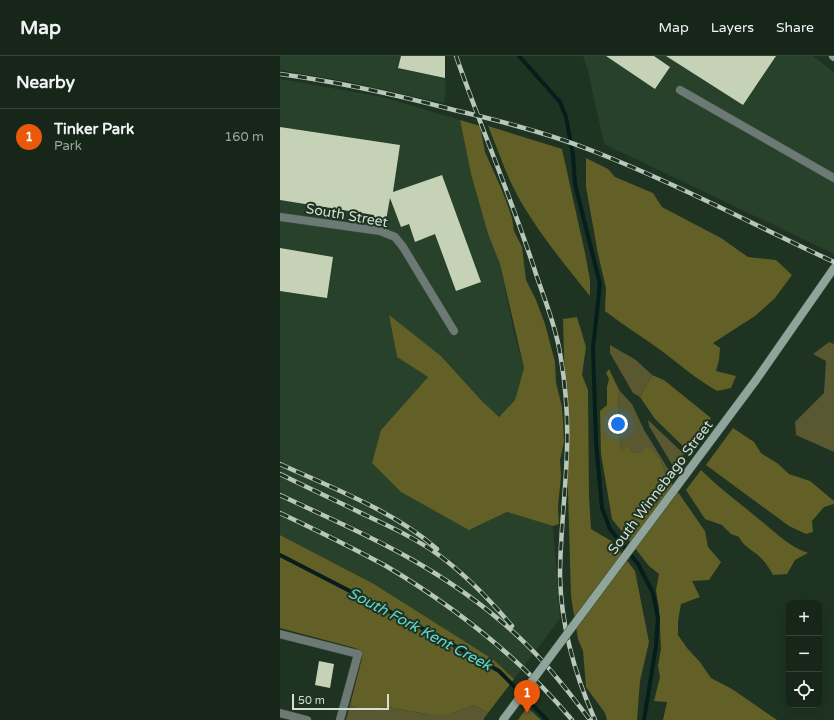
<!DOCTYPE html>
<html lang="en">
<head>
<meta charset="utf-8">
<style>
	body { margin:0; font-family:"Varela Round",sans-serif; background:#1f2e22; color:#f1f3f6 }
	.controls { position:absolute; right:12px; bottom:12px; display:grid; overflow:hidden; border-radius:8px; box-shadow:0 4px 16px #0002 }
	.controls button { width:36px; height:36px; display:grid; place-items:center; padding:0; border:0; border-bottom:1px solid #354338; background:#162619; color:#f1f3f6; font:20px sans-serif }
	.scale { position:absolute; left:12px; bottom:10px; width:97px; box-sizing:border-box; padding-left:4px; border:2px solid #d3dfd4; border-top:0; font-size:11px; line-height:14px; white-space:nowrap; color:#d3dfd4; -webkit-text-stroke:3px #1e3321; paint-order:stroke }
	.you { position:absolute; left:338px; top:368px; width:14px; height:14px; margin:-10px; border:3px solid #fff; border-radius:50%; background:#1a73e8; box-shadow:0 0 0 6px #1a73e833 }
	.badge { display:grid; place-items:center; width:26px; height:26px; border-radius:50%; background:#ea580c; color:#fff; font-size:13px; font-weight:700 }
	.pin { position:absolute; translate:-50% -33px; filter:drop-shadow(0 1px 2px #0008) }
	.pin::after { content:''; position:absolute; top:21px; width:14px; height:12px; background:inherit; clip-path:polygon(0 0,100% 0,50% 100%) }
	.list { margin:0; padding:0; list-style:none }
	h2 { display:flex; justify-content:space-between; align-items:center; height:52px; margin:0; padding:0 16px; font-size:17px }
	h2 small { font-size:13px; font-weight:400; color:#9ea5a2 }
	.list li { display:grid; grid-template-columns:26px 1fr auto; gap:12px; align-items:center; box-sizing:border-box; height:56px; padding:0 16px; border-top:1px solid #354338 }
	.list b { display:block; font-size:15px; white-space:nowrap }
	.list p { margin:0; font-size:13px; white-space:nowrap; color:#9ea5a2 }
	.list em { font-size:13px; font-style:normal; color:#9ea5a2 }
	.icon { flex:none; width:22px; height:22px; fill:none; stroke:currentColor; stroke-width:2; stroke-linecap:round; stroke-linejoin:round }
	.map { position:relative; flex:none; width:554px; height:664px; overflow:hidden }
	header { display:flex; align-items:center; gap:24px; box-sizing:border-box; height:56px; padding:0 20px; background:#162619; border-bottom:1px solid #354338 }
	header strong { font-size:19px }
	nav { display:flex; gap:22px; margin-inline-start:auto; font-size:14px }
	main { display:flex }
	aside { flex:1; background:#162619 }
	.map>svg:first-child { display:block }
</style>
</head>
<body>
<header>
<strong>Map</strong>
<nav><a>Map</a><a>Layers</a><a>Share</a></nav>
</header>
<main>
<aside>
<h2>Nearby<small></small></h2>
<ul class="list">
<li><span class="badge">1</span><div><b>Tinker Park</b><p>Park</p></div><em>160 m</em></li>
</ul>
</aside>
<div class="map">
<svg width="554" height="664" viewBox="0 0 554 664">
	<rect width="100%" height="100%" fill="#1e3321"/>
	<path fill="#27412b" d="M0,0H162L166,32L164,47L64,25L0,14Z
		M303,0H533L554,16V198L324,88L308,15Z
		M0,23L103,41L180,64L191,118L209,181L220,208L234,277L244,312L235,344L219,361L201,344L161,300L109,260L117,301L148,321L101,374L189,474L227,456L273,470L280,563L234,623L214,604L94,528L0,479Z"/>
	<path fill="#5a5830" d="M549,286L554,288V396L516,379L515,366L544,337L546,305L533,298Z
		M330,289L356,304L372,319L360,341L353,337L330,297Z
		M339,334L352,348L364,374L390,416L386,419L381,405L363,395L353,397L350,391L342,398L339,382L341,366L338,357Z
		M368,364L404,398L394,412L369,370Z
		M70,649L84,655L107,651L147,658H170L194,649L208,657L204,662V664H66Z"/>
	<path fill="#625f27" d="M180,64L200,70L205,96L221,132L228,150L232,162L234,175L242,191L246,224L256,244L265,268L275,306L276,327L282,351L283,365L284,386L280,404L281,420L278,451L279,468L273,470L227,456L189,474L121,436L92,407L101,374L148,321L117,301L109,259L161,300L201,344L219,361L235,344L244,312L220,208L208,178L191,118Z
		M208,70L282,93L305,197L310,224V240C284,208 253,170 234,133C224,113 217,91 208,70Z
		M306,102L328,113L335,121L373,137L382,151L441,182L468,201L496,204L512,219L495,242L475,260L433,287L440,292L439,304L436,315L456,320L451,332L437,335C416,323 398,307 379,293C361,280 343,269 325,255L326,232L318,198L306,131Z
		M297,261L306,291L302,319L308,334L309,441L311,473L333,486L355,515L369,586L360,625L357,664H327L325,657L306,631L303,595L298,583L291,540L283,263Z
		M329,313L339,334L338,357L341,366L339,382L342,397L346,391H350L353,397L363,395L367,390L381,405L386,419L425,475L428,491L441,506L429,524L412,525L420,541L401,548L398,565V579L407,592L420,606L431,622L452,633L497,664H383L387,646L374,645L380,621L378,610L381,593L379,552L376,534L379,518L369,510L332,463L321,398L320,355L327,349V331L329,323L326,317Z
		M372,319L384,324L431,362L407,394L375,363L360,341Z
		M453,372L474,386L481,397L497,407L509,418L530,425L554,445V448L544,451L532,465L533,476L526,478L509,470L426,409Z
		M421,414C440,433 460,447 480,464C495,476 509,491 528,497L515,504L507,518L493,519C490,514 487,508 482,503C475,495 463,491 459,481L451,478L442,469L425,463L406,434Z
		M0,479L94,528L214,604L234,623L208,657L194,649L170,658H147L107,651L84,655L70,649L82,602L81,595L75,592L0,572Z
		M247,651L261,664H238Z"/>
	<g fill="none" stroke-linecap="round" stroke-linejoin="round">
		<path stroke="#051e1c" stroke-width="4" d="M239,0L280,46L286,61L293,99L295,128L320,228L313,292L316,386L322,452L330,473L358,508L373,537L378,562L376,590L364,664
			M0,499L161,582L219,615L267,664"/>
	</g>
	<path fill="#c5d2b6" d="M121,0H165V22L118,12Z
		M326,0H374L390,11L375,33Z
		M386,0H496L463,49Z
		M0,71L120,89L113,136L162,119L201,226L176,235L155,178L135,186L129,168L121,171L110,142L105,170L93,168L94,159L0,144Z
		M0,192L53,201L47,242L0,235Z
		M39,605L54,608L50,632L35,629Z"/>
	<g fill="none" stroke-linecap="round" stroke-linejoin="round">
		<g stroke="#3b4f3e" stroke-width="9">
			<path id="lane" d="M400,34L554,122
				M0,657L27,664
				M60,664L78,598"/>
		</g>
		<g stroke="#3b4f3e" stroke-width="9">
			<path id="street" d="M0,161L100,175L115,181L123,191L174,275
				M0,578L78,598"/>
		</g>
		<g stroke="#3b4f3e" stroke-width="9">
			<path id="secondary" d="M553,0L554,1
				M476,324L554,212"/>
		</g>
		<use href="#lane" stroke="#6c7974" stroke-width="8"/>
		<use href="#street" stroke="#6c7974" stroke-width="8"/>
		<use href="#secondary" stroke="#8fa59c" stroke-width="8"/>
		<g stroke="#b9c6ba" stroke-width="4.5">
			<path id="rail" d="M176,0C202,74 233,146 257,221C266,247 277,275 281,303C286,333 288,363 287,393C286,435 280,478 280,520C281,569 295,619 315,664
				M0,18C59,26 117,39 174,54C221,65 268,77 313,95C395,127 474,169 554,206
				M0,408C52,432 114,455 157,493
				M0,418C28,432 57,445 85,459C111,471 137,483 160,500C187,520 210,544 232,570
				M0,439C44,460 89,479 131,503C175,528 218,559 254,596C274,617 292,640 310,664
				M0,457C36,474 71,491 106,510C175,551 240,602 292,664"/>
		</g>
		<use href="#rail" stroke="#1e3321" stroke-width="3" stroke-dasharray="9" stroke-linecap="butt"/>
		<g stroke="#3b4f3e" stroke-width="9" stroke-linecap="butt">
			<path id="secondary-bridge" d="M223,664L476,324"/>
		</g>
		<use href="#secondary-bridge" stroke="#8fa59c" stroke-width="8"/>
	</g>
	<g text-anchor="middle" stroke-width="4" stroke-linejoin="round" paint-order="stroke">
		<g font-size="14" fill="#d3dfd4" stroke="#1e3321">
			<text transform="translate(67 159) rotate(10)" y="5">South Street</text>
			<text transform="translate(380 431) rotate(-53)" y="5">South Winnebago Street</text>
		</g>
		<g font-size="15" font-style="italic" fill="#61d8d1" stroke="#1e3321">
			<text transform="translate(140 573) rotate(28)" y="5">South Fork Kent Creek</text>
		</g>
	</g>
</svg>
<div class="controls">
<button>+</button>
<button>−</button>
<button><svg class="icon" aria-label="locate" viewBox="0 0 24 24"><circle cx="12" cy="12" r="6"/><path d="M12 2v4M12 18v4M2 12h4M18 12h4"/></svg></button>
</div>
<div class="scale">50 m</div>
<div class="you"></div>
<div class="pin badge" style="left:247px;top:657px">1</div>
</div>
</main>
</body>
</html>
